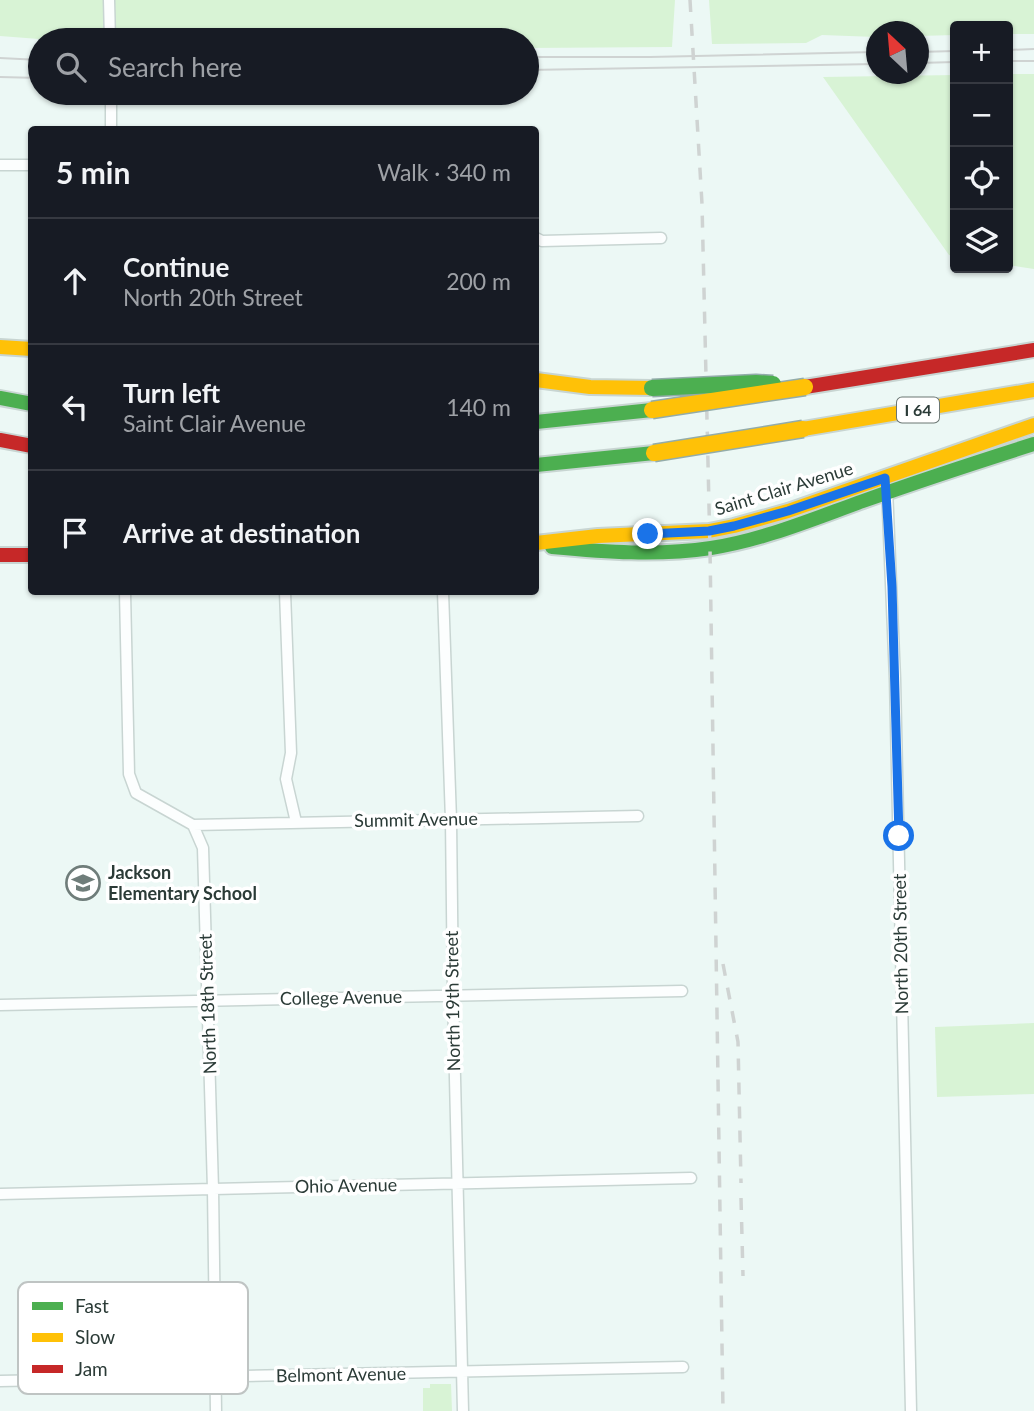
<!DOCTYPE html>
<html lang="en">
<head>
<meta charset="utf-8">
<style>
	body { margin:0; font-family:Lato,sans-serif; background:#20242c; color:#f1f3f6 }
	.controls { position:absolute; right:21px; top:21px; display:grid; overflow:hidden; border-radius:7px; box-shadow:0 2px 5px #0004 }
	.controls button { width:63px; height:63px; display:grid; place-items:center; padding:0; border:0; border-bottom:2px solid #363941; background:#171b24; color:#f1f3f6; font:35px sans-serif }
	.compass { position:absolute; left:866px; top:21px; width:63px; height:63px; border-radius:50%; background:#171b24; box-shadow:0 2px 5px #0004; rotate:334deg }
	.stop { position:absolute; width:21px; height:21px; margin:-16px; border:5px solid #1a73e8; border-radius:50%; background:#fff }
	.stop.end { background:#1a73e8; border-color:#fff; box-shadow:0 2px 7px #0008 }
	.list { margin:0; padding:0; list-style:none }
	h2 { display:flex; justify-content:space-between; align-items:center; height:91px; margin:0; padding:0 28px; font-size:30px }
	h2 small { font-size:23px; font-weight:400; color:#9ea1a6 }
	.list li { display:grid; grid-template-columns:46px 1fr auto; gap:21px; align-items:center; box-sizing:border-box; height:126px; padding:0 28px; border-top:2px solid #363941 }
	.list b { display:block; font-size:26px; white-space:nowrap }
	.list p { margin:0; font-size:23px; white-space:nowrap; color:#9ea1a6 }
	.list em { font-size:23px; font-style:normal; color:#9ea1a6 }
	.icon { flex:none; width:38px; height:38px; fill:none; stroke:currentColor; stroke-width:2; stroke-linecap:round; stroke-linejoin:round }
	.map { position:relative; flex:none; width:1034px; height:1411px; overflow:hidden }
	.search { position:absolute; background:#171b24; box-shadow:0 2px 5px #0004; left:28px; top:28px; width:511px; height:77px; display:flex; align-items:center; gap:18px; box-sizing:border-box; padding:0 24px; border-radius:38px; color:#9ea1a6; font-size:26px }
	.panel { position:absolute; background:#171b24; box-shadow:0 2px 5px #0004; left:28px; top:126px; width:511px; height:469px; border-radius:7px }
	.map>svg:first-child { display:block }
</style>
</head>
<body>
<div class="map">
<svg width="1034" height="1411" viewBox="0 0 1034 1411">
	<rect width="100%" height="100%" fill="#ecf8f5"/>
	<path fill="#d8f3d5" d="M0,0H675L672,47L527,48V40H52L0,36Z
		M709,0H1034V34H1008V26H955V35L919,36L918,32H876V37L822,35L806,43L712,44Z
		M1008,74H1034V269L1008,265Z
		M955,75V256L949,255L823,77Z
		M1034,1023V1094L937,1097L935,1027Z
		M430,1384H451L452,1411H423V1388H430Z"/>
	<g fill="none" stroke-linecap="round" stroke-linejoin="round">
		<g stroke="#c8d5d2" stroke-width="13">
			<path id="street" d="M109,0L110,40
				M111,93V130
				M0,165H32
				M536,238L542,241L661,238
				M887,488L895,679L911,1411
				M125,592L129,774L136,793L193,825L203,848L213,1189L216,1411
				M285,592L291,753L286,779L296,822
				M443,592L451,820L453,995L463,1411
				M193,825L638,816
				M0,1005L682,991
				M0,1194L691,1178
				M0,1381L683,1367"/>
		</g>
		<g stroke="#c8d5d2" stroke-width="18">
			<path id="fast" d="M0,398L32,404
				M536,422L652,410
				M536,465L654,453
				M552,547C605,552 658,556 711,548C763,540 813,519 863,501C919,481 977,462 1034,444"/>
		</g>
		<g stroke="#c8d5d2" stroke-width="18">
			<path id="slow" d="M0,347L32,349
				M536,380L590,387L652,388
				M803,429L1034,390
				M536,543L598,536L709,531L734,526L788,511L1034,425"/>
		</g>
		<g stroke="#c8d5d2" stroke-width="18">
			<path id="jam" d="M805,387L1034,350
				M0,440L32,446
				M0,555H32"/>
		</g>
		<use href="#street" stroke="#fcfefe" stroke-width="10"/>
		<use href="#fast" stroke="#4caf50" stroke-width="14"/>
		<use href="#slow" stroke="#ffc107" stroke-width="14"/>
		<use href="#jam" stroke="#c62828" stroke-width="14"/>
		<path stroke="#cfd3d2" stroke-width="2" d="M1008,50L1034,49
			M918,52L955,51
			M527,57H650L876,52
			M0,58L40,60
			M1008,61H1034
			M918,63L955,62
			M527,70L876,64
			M0,77L40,78"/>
		<path stroke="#cfd3d2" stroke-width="3.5" stroke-dasharray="12 12" stroke-linecap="butt" d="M690,0L702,204L710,549L723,1411
			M723,964L738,1042L741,1183
			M741,1198L743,1276"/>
		<g stroke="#93acaa" stroke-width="19" stroke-linecap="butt">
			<path id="fast-bridge" d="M652,388L756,383L773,384"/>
		</g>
		<g stroke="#93acaa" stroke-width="19" stroke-linecap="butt">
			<path id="slow-bridge" d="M652,410L805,387
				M654,453L803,429"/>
		</g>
		<use href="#fast-bridge" stroke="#4caf50" stroke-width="16"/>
		<use href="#slow-bridge" stroke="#ffc107" stroke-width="16"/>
	</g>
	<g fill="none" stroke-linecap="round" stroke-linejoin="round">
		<path stroke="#1a73e8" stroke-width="9" d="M648,534L709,531L734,526L788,511L885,478L892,587L899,836"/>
	</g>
	<defs>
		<g id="school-ring" transform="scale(1.75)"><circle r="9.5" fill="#fff" stroke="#6f7d7a" stroke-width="1.5"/><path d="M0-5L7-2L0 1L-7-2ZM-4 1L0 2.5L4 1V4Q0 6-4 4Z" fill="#6f7d7a"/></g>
	</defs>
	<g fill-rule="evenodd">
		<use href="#school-ring" x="83" y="883"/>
	</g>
	<g text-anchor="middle" stroke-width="7" stroke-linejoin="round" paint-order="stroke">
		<rect fill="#fff" stroke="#6b7673" stroke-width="2" x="897" y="397.5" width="42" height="25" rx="5"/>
		<g font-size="16" font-weight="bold" fill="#2b3b37">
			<text x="918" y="416">I 64</text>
		</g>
		<g font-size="18" fill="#2b3b37" stroke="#fff">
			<text transform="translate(784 489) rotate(-17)" y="6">Saint Clair Avenue</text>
			<text transform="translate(416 820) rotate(-1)" y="6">Summit Avenue</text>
			<text transform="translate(901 944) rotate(-91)" y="6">North 20th Street</text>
			<text transform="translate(341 998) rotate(-1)" y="6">College Avenue</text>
			<text transform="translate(453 1001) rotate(-91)" y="6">North 19th Street</text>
			<text transform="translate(208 1004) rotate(-92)" y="6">North 18th Street</text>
			<text transform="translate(346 1186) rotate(-1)" y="6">Ohio Avenue</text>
			<text transform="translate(341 1375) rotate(-1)" y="6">Belmont Avenue</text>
		</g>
		<g font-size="18" font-weight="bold" fill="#2b3b37" stroke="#fff" text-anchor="start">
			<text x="108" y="879">Jackson<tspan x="108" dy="21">Elementary School</tspan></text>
		</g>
	</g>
	<rect x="18" y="1282" width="230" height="112" rx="10" fill="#fff" stroke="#bfc4c3" stroke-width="2"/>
	<rect x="32" y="1302" width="31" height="8" fill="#4caf50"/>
	<rect x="32" y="1333" width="31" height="9" fill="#ffc107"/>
	<rect x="32" y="1365" width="31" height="8" fill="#c62828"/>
	<g font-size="19" fill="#2b3b37">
		<text x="75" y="1313">Fast</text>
		<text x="75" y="1344">Slow</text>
		<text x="75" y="1376">Jam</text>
	</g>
</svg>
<div class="controls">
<button>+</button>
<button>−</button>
<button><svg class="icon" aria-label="locate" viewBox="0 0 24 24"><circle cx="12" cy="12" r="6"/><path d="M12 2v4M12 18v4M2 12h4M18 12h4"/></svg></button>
<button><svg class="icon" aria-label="layers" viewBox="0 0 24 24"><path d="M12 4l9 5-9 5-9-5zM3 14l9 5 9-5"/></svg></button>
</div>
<svg class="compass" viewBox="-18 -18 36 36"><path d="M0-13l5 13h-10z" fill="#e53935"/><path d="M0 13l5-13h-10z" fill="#9ea1a6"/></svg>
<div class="stop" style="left:899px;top:836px"></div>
<div class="stop end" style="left:648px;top:534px"></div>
<div class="search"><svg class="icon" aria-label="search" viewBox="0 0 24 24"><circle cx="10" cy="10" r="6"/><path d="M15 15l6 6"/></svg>Search here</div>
<section class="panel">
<h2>5 min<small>Walk · 340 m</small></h2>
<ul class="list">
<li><svg class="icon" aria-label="ahead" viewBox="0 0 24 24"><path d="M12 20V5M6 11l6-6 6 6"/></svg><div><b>Continue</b><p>North 20th Street</p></div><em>200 m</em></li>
<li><svg class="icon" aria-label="left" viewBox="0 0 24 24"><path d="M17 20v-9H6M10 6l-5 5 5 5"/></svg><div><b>Turn left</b><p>Saint Clair Avenue</p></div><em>140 m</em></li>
<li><svg class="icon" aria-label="arrive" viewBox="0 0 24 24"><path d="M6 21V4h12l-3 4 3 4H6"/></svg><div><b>Arrive at destination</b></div></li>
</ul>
</section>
</div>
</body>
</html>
